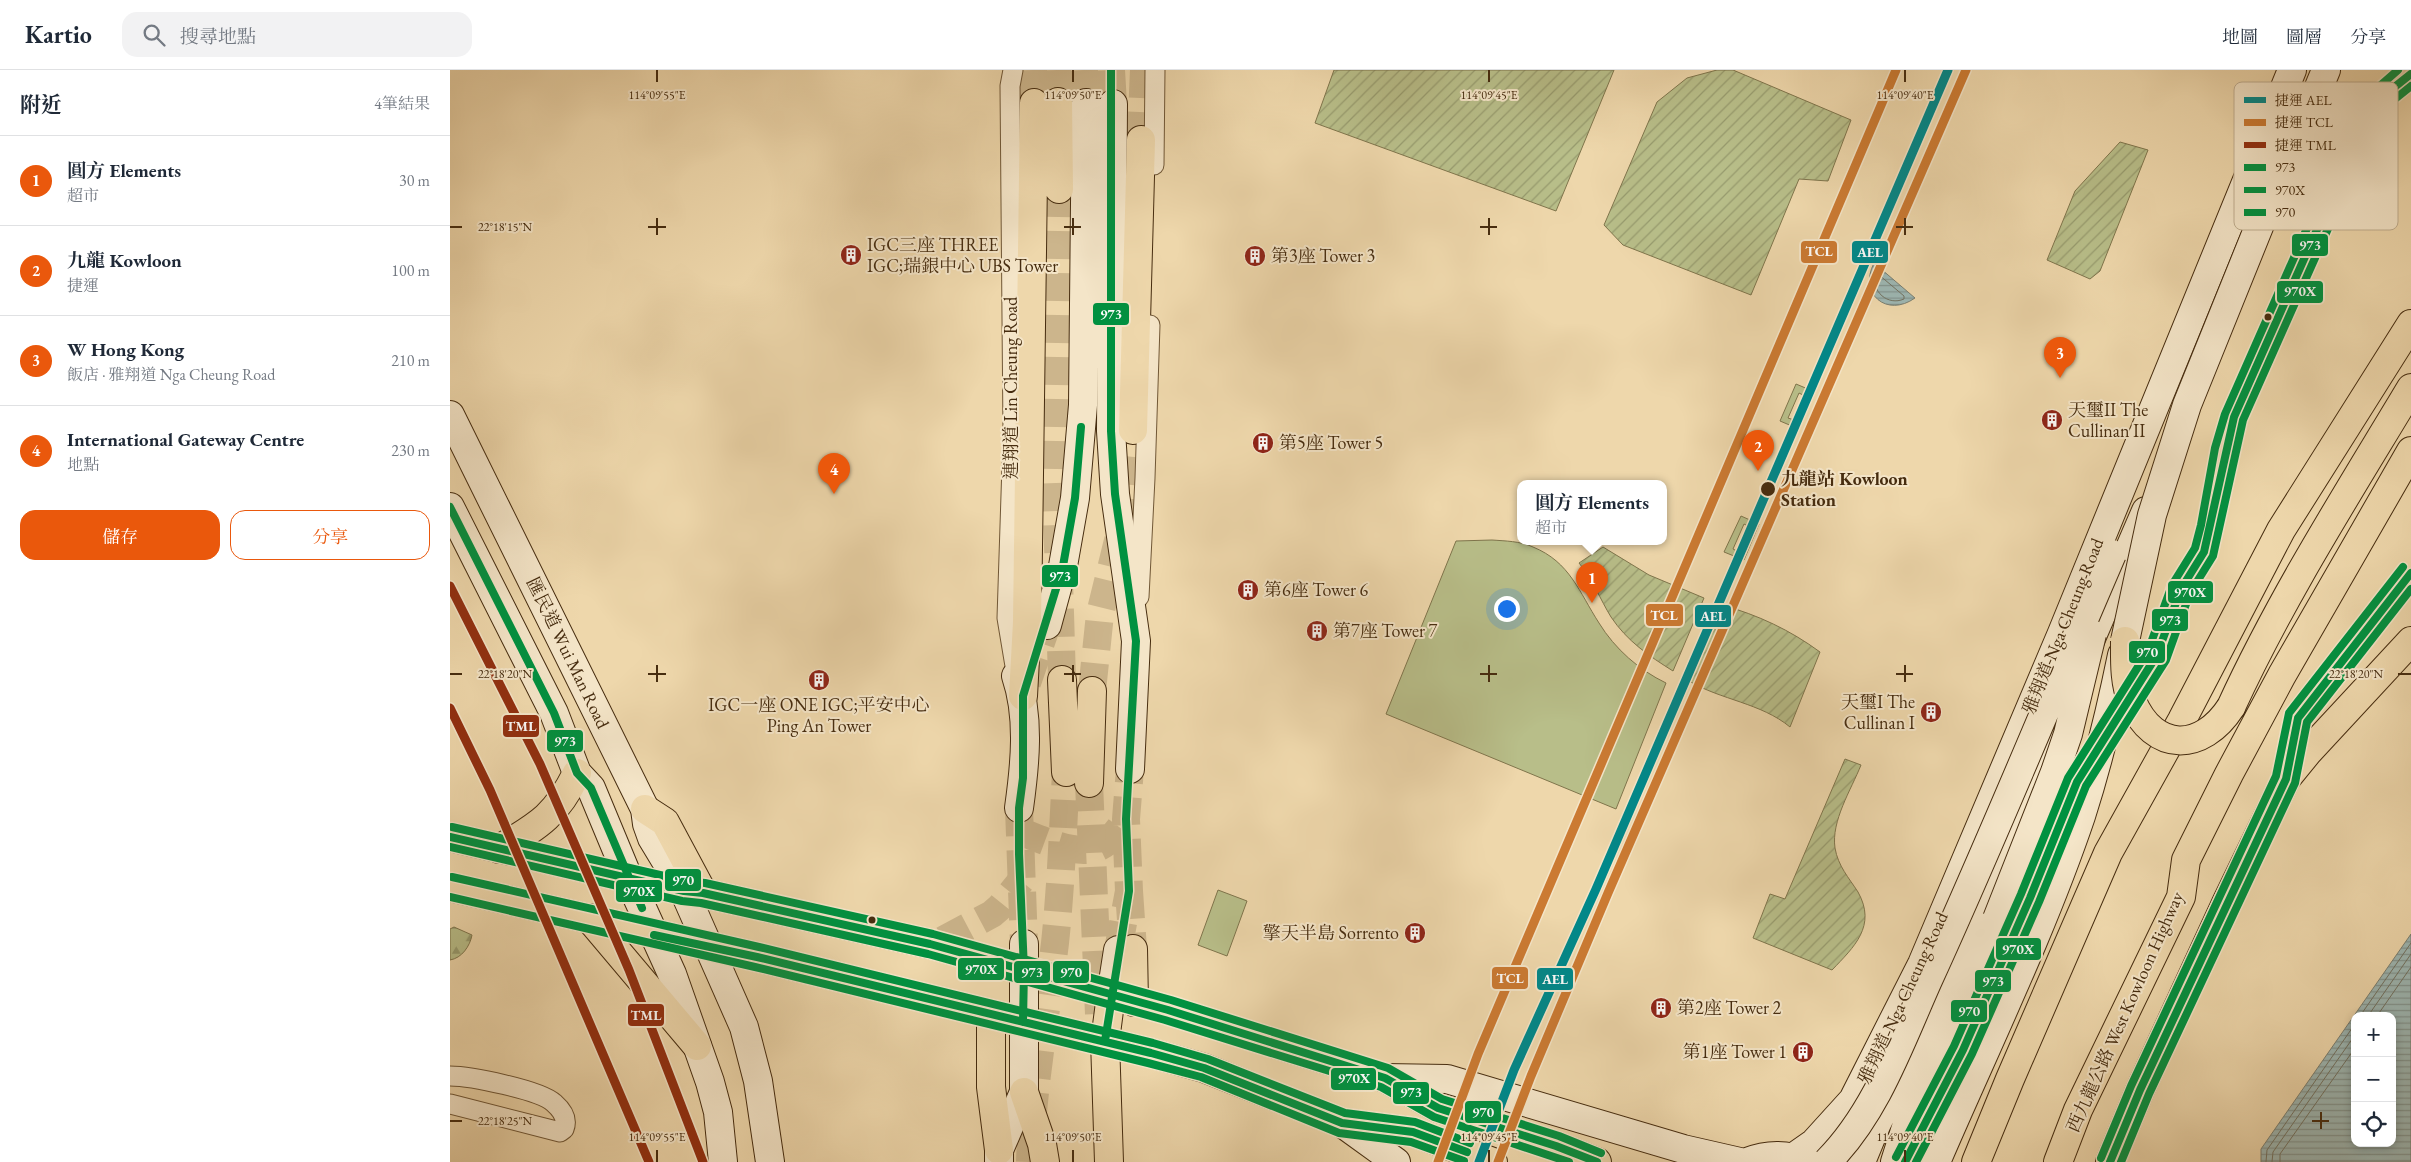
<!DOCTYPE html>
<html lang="zh-TW">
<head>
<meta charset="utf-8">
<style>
	body { margin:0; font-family:"EB Garamond","Noto Serif TC",serif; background:#f2f2f3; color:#1f2937 }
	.controls { position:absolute; right:15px; bottom:15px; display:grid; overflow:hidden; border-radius:10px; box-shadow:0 2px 8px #0003 }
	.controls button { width:45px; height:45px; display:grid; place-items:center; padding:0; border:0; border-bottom:1px solid #e0e1e3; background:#fff; color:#1f2937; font:25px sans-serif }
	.you { position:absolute; left:1056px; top:538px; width:18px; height:18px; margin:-12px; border:4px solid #fff; border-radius:50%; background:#1a73e8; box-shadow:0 0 0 8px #1a73e833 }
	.badge { display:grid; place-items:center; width:32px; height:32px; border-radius:50%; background:#ea580c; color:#fff; font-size:16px; font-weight:700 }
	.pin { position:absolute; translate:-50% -41px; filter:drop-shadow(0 1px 2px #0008) }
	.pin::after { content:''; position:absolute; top:26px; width:18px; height:15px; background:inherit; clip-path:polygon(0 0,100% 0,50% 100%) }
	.popup { position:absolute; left:1067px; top:410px; width:150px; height:65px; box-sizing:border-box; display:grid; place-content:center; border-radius:10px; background:#fff; filter:drop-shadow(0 1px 4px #0005); font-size:16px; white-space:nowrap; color:#747a83 }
	.popup b { font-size:19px; color:#1f2937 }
	.popup::after { content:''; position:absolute; left:50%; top:100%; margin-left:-10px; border:10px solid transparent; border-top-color:#fff }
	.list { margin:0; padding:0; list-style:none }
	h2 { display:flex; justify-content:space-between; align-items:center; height:65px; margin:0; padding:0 20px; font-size:21px }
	h2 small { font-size:16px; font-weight:400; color:#747a83 }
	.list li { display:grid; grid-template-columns:32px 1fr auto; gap:15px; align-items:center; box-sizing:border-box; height:90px; padding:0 20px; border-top:1px solid #e0e1e3 }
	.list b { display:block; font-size:19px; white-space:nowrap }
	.list p { margin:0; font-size:16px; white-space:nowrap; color:#747a83 }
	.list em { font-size:16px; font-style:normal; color:#747a83 }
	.actions { display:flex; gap:10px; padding:15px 20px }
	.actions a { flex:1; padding:11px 0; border:1px solid #ea580c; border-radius:15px; text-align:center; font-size:18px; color:#ea580c }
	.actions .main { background:#ea580c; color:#fff }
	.icon { flex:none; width:28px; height:28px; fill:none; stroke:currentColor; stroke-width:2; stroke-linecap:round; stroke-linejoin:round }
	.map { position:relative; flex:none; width:1961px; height:1092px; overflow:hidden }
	header { display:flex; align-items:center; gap:30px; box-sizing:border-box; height:70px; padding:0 25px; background:#fff; border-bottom:1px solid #e0e1e3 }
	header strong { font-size:24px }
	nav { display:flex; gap:28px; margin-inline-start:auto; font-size:18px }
	.search { width:350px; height:45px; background:#f2f2f3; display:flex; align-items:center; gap:12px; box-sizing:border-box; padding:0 18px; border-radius:15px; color:#747a83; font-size:19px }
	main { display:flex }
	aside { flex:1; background:#fff }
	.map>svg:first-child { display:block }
</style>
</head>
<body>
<header>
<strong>Kartio</strong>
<div class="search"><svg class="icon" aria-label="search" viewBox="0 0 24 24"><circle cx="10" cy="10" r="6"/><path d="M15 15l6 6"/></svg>搜尋地點</div>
<nav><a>地圖</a><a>圖層</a><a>分享</a></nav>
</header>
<main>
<aside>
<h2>附近<small>4筆結果</small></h2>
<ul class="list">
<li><span class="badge">1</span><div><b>圓方 Elements</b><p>超市</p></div><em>30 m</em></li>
<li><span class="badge">2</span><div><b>九龍 Kowloon</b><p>捷運</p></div><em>100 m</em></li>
<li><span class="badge">3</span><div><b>W Hong Kong</b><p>飯店 · 雅翔道 Nga Cheung Road</p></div><em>210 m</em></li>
<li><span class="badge">4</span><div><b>International Gateway Centre</b><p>地點</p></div><em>230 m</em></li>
</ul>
<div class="actions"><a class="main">儲存</a><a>分享</a></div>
</aside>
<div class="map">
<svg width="1961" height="1092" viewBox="0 0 1961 1092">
	<defs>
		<pattern id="forest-firs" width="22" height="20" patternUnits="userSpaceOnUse" patternTransform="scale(1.25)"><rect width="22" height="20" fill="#b8be89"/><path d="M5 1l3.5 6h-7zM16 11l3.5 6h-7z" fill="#979b6e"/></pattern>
		<pattern id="garden-furrows" width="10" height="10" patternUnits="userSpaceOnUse" patternTransform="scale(1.25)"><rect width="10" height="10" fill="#b8be89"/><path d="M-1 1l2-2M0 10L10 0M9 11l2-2" fill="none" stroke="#979b6e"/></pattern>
		<pattern id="water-rules" width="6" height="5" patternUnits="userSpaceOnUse" patternTransform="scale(1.25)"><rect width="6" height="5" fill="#9db7b3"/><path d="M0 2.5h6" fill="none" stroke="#829590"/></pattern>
	</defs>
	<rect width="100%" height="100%" fill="#eed7ab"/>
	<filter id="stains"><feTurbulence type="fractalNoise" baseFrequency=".004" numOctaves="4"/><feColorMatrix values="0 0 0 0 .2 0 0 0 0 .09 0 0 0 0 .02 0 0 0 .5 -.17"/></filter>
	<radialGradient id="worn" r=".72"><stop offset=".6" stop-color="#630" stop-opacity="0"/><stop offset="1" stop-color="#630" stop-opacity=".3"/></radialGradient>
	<path fill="#b8be89" stroke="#7f754c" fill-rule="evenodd" d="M1346,314L1365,322L1349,359L1330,351ZM1349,323L1355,326L1344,350L1338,348Z
		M1291,446L1309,454L1294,490L1274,482ZM1294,454L1300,457L1289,482L1283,479Z
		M1042,470C1055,471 1070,471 1083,477C1120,492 1129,522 1149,553C1165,579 1189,600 1216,613L1166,739L936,644L1006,471Z
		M768,820L797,831L777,886L748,875Z"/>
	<path fill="url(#forest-firs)" stroke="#7f754c" d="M4,857L22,865C20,876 12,888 0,890V859Z"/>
	<path fill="url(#garden-furrows)" stroke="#7f754c" d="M884,0H1164L1106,141L865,53Z
		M1267,0H1283L1401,50L1378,111L1349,109L1301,225L1173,175L1154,155L1207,32L1237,8Z
		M1670,72L1698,80L1650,201L1640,209L1597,190L1625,121Z
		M1153,477L1199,505L1254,528L1223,601C1199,586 1177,571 1161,547C1150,529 1143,510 1129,493Z
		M1272,535C1308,545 1340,560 1370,582L1340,657C1311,633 1271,630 1239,611Z
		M1395,689L1411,695C1401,720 1381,751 1385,778C1388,796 1399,808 1408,822C1427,856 1404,877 1382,900L1303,868L1320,824L1335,829Z"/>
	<path fill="url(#water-rules)" stroke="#7a7f71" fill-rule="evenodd" d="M1424,193L1465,228C1437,248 1408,224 1424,193Z
		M1961,864V1092H1811V1079ZM1905,946H1942V1073H1905Z"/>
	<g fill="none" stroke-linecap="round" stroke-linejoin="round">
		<path stroke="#727261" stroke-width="1" d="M1425,204H1428L1454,226V229C1438,236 1421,222 1425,204Z
			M1910,946L1961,873
			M1918,946L1961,884
			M1927,946L1961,897
			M1816,1092L1817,1080L1905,954
			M1822,1092L1823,1082L1905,965
			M1830,1092V1084L1905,978"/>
		<path stroke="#ccb58c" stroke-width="28" stroke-dasharray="28 14" stroke-linecap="butt" d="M634,0L636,33
			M661,0L663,34
			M577,613L597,555
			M569,738L574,874
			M569,761C590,769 627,787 649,777C660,772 669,759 676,749
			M668,880L679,821L676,749L680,699"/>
		<path stroke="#ccb58c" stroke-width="28" stroke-dasharray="28 14" stroke-linecap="butt" d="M583,0L584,33
			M607,0L608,32
			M691,70L694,0
			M609,119L606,409L612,610
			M642,621L650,544L674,446L683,360
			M639,713L649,944
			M679,821L683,879
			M493,870L542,844L550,837L571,811
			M580,1092C582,1018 596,946 605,873C611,816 613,759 616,702"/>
		<g stroke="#705736" stroke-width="21">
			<path id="street" d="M563,0L560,16L563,364L557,548L566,602
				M704,95L705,0
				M689,527L695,408L700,255
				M0,1006C20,1006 90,1020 104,1033C112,1040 118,1049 114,1059L110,1062L0,1034"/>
		</g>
		<g stroke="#462c0f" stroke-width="30">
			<path id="secondary" d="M663,34L661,361L665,424L686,571L680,699
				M1816,146L1876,0
				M0,345L195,739L197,754L202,768L234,821L294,957L308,1011L320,1092
				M0,437L104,643L127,703L141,718L178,807L222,904L260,1012L268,1042L273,1092
				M597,555L613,496L625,428L633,335L636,33
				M1633,587L1696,441
				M566,606C580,647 575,695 569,738
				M661,925L668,880
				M935,1008L997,1009L1233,1079L1290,1092
				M892,1053L946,1092
				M1344,1087L1364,1073L1403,1030L1472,894L1612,563L1842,0
				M549,1092V1080L574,1022V874
				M1297,1092C1317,1084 1337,1084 1357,1092
				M1411,1092L1427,1053L1509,886L1613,634
				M1445,1092L1465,1029L1514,927L1547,849
				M1486,1092C1535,978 1591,864 1631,746C1648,693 1661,639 1672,585"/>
		</g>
		<g stroke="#462c0f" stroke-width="30">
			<path id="primary" d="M608,32L609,119
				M683,360L691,70
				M612,610L616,702
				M573,626L577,552L584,33
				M639,713L642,621
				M195,739L215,752L253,823
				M0,767L234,821L253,823L480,874L718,940L935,1008L988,1038L1106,1076L1147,1092
				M49,779C89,755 106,746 127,703
				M0,817L307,887L701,983L754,998L892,1053L963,1062L1043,1092
				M139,848L247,976
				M683,879L684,932
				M541,944V1017L549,1080
				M574,1022L592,1074L595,1092
				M659,1092L655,971L661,925"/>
		</g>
		<g stroke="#462c0f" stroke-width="30">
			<path id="highway" d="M1781,637C1832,526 1898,423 1961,318
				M1526,1092L1560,1009L1658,783L1732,650L1831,460L1961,254
				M1608,1092L1628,1040L1731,827L1736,790L1779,704L1832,605L1961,381
				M1660,1092L1690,1020L1777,831L1836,709L1858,682L1961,571"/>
		</g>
		<use href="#street" stroke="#f4e5c8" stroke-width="19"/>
		<use href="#secondary" stroke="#f4e5c8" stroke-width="28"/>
		<use href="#primary" stroke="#eed7ab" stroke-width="28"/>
		<use href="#highway" stroke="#eed7ab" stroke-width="28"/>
		<g stroke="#462c0f" stroke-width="30" stroke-linecap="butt">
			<path id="secondary-bridge" d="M1675,571L1702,445L1737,335L1823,122
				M1547,849L1605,702L1618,664L1642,564
				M1377,1092C1427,1042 1451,970 1479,908C1543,768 1601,625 1662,484"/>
		</g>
		<g stroke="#462c0f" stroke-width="30" stroke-linecap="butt">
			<path id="highway-bridge" d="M1675,571C1675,590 1674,613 1682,631C1704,683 1752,682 1781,637"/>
		</g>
		<use href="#secondary-bridge" stroke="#f4e5c8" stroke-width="28"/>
		<use href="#highway-bridge" stroke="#eed7ab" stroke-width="28"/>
		<g stroke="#f4e5c8" stroke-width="11">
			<path id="bus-1" d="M0,437L104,643L127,703L141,718L192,838
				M0,767L234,821L253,823L480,874L718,940L935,1008L988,1038L1106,1076L1147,1092
				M204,865L307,887L701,983L754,998L892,1053L963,1062L1017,1082
				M573,952L574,900L569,784V738L573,708V626L613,496L625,428L631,357
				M655,971L679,821L676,749L686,571L665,424L661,361V0
				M1455,1092L1513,980L1580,828L1627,712L1707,585L1731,519L1754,482L1784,347L1912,58L1932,27L1961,4
				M1660,1092L1690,1020L1836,709L1848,648L1961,503"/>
		</g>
		<g stroke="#f4e5c8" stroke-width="11">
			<path id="bus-2" d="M0,777L232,831L251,833L478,884L715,950L931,1017L984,1047L1119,1092
				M0,827L305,897L698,993L751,1007L889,1063L961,1072L1014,1091
				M1466,1092L1522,984L1589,832L1636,716L1716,590L1740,523L1763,486L1793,350L1921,62L1940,33L1961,16
				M1671,1092L1699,1024L1845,713L1857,652L1961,519"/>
		</g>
		<g stroke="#f4e5c8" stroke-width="11">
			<path id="bus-3" d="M2,757L236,811L255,813L483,864L721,930L938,998L992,1029L1109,1066L1151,1083
				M2,807L309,877L703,973L758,989L895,1043L965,1052L1020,1073
				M1446,1087L1504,976L1571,824L1618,708L1698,581L1722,515L1745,478L1751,455L1765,378L1775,344L1903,54L1924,21L1948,0
				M1651,1088L1681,1016L1826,706L1839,643L1953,497"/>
		</g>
		<use href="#bus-1" stroke="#009140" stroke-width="8"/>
		<use href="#bus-2" stroke="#009140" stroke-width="8"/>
		<use href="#bus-3" stroke="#009140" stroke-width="8"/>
		<g stroke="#f4e5c8" stroke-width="12">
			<path id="metro-1" d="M1029,1092L1064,1000L1146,819L1498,0"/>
		</g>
		<g stroke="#f4e5c8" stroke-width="12">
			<path id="metro-2" d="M988,1092L1028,984L1446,0
				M1048,1092L1081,1006L1158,823L1516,0"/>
		</g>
		<g stroke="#f4e5c8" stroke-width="12">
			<path id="metro-3" d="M0,516L90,694L179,900L253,1092
				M0,638L40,720L199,1092"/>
		</g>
		<use href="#metro-1" stroke="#00888a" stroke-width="9"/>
		<use href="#metro-2" stroke="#cb7a32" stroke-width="9"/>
		<use href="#metro-3" stroke="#923011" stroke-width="9"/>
	</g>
	<path fill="none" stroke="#462c0f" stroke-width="2" d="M207,0V12M623,0V12M1039,0V12M1455,0V12M207,148V165M623,148V165M1039,148V165M1455,148V165M0,157H12M198,157H216M614,157H631M1030,157H1047M1446,157H1463M207,595V612M623,595V612M1039,595V612M1455,595V612M0,604H12M198,604H216M614,604H631M1030,604H1047M1446,604H1463M1948,604H1961M1871,1042V1059M0,1051H12M1862,1051H1879M207,1080V1092M623,1080V1092M1039,1080V1092M1455,1080V1092"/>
	<defs>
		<g id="building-disc" transform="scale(1.125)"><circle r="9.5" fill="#8f2418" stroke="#f4e5c8"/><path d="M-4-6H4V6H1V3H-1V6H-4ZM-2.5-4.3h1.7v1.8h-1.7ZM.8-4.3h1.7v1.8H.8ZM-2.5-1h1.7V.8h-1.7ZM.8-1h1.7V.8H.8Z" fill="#fff"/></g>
	</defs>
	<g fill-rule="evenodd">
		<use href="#building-disc" x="401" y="185"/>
		<use href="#building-disc" x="805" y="186"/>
		<use href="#building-disc" x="1602" y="350"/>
		<use href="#building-disc" x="813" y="373"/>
		<use href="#building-disc" x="798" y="520"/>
		<use href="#building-disc" x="867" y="561"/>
		<use href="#building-disc" x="369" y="610"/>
		<use href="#building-disc" x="1481" y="642"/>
		<use href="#building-disc" x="965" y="863"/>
		<use href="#building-disc" x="1211" y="938"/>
		<use href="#building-disc" x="1353" y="982"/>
	</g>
	<g fill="#462c0f" stroke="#f4e5c8" stroke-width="2">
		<circle cx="1818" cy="247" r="4.5"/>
		<circle cx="1318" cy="419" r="8"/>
		<circle cx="422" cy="850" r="4.5"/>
	</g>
	<g text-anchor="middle" stroke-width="4" stroke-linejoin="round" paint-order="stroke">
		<g font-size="18" fill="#462c0f" stroke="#f4e5c8" text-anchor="start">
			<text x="417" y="181">IGC三座 THREE<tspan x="417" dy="21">IGC;瑞銀中心 UBS Tower</tspan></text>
			<text x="821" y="192">第3座 Tower 3</text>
			<text x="1618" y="346">天璽II The<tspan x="1618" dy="21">Cullinan II</tspan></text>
			<text x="829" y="379">第5座 Tower 5</text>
			<text x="814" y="526">第6座 Tower 6</text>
			<text x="883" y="567">第7座 Tower 7</text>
			<text x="1465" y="638" text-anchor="end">天璽I The<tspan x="1465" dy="21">Cullinan I</tspan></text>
			<text x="369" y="641" text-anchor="middle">IGC一座 ONE IGC;平安中心<tspan x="369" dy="21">Ping An Tower</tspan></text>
			<text x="949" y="869" text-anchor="end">擎天半島 Sorrento</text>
			<text x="1227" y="944">第2座 Tower 2</text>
			<text x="1337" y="988" text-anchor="end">第1座 Tower 1</text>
		</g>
		<g font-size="18" fill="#462c0f" stroke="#f4e5c8">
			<text transform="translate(561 318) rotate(-90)" y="6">連翔道 Lin Cheung Road</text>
			<text transform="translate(1613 556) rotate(-68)" y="6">雅翔道 Nga Cheung Road</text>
			<text transform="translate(118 583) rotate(64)" y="6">匯民道 Wui Man Road</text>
			<text transform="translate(1453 928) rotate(-65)" y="6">雅翔道 Nga Cheung Road</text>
			<text transform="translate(1675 942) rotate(-66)" y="6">西九龍公路 West Kowloon Highway</text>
		</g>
		<g font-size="18" font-weight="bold" fill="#462c0f" stroke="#f4e5c8" text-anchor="start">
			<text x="1331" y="415">九龍站 Kowloon<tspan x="1331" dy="21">Station</tspan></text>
		</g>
	</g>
	<rect x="1784" y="12" width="164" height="148" rx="8" fill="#f4e5c8" stroke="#c0ae90" stroke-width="1"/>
	<rect x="1794" y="27" width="22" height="6" fill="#00888a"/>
	<rect x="1794" y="49" width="22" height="7" fill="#cb7a32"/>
	<rect x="1794" y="72" width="22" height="6" fill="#923011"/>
	<rect x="1794" y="94" width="22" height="7" fill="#009140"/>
	<rect x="1794" y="117" width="22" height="6" fill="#009140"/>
	<rect x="1794" y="139" width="22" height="7" fill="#009140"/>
	<g font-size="14" fill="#462c0f">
		<text x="1825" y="35">捷運 AEL</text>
		<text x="1825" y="57">捷運 TCL</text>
		<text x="1825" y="80">捷運 TML</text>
		<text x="1825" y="102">973</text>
		<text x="1825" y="125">970X</text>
		<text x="1825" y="147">970</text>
	</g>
	<g font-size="12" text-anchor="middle" fill="#462c0f" stroke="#f4e5c8" stroke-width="4" stroke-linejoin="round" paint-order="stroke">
		<text x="207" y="29">114°09'55"E</text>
		<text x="623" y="29">114°09'50"E</text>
		<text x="1039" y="29">114°09'45"E</text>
		<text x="1455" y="29">114°09'40"E</text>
		<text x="55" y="161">22°18'15"N</text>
		<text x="1906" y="608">22°18'20"N</text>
		<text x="55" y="608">22°18'20"N</text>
		<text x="55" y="1055">22°18'25"N</text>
		<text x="207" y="1071">114°09'55"E</text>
		<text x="623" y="1071">114°09'50"E</text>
		<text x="1039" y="1071">114°09'45"E</text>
		<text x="1455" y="1071">114°09'40"E</text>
	</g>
	<g stroke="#f4e5c8" stroke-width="2">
		<rect x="1841" y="163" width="38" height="24" rx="5" fill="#009140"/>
		<rect x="1350" y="170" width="38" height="24" rx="5" fill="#cb7a32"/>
		<rect x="1401" y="170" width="38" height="24" rx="5" fill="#00888a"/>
		<rect x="1826" y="210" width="48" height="24" rx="5" fill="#009140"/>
		<rect x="642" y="232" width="38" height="24" rx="5" fill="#009140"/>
		<rect x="591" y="494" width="38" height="24" rx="5" fill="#009140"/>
		<rect x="1717" y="510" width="47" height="24" rx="5" fill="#009140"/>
		<rect x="1195" y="533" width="39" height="24" rx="5" fill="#cb7a32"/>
		<rect x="1244" y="534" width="38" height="24" rx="5" fill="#00888a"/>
		<rect x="1701" y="538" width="38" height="24" rx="5" fill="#009140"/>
		<rect x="1678" y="570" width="38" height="24" rx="5" fill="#009140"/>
		<rect x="52" y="644" width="38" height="24" rx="5" fill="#923011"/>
		<rect x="96" y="659" width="38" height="24" rx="5" fill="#009140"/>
		<rect x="214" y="798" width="38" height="24" rx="5" fill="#009140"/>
		<rect x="165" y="809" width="48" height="24" rx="5" fill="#009140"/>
		<rect x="1545" y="867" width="47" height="24" rx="5" fill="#009140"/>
		<rect x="507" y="887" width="48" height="24" rx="5" fill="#009140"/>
		<rect x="563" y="890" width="38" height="24" rx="5" fill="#009140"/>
		<rect x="602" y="890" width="38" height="24" rx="5" fill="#009140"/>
		<rect x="1041" y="896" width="38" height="24" rx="5" fill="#cb7a32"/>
		<rect x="1086" y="897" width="38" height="24" rx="5" fill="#00888a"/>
		<rect x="1524" y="899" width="38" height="24" rx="5" fill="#009140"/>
		<rect x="1500" y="929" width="38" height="24" rx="5" fill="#009140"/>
		<rect x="177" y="933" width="38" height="24" rx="5" fill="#923011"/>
		<rect x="880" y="997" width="47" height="24" rx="5" fill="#009140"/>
		<rect x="942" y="1011" width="38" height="24" rx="5" fill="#009140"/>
		<rect x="1014" y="1030" width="38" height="24" rx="5" fill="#009140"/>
	</g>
	<g font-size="14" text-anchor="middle" font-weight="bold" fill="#fff">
		<text x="1860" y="180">973</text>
		<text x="1369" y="186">TCL</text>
		<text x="1420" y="187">AEL</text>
		<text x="1850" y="226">970X</text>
		<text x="661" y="249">973</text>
		<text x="610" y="511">973</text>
		<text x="1740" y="527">970X</text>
		<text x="1214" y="550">TCL</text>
		<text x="1263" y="551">AEL</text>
		<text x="1720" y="555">973</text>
		<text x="1697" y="587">970</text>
		<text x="71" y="661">TML</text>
		<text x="115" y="676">973</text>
		<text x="233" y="815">970</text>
		<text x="189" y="826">970X</text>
		<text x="1568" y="884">970X</text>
		<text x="531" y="904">970X</text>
		<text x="582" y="907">973</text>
		<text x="621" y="907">970</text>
		<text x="1060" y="913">TCL</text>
		<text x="1105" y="914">AEL</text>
		<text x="1543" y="916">973</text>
		<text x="1519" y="946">970</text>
		<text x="196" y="950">TML</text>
		<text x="904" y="1013">970X</text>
		<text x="961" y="1027">973</text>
		<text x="1033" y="1047">970</text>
	</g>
	<rect width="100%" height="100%" filter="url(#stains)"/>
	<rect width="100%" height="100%" fill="url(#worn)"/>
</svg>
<div class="controls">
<button>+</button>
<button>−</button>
<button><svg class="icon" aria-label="locate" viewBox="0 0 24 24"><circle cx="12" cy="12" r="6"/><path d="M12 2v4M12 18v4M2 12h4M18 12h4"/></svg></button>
</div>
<div class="you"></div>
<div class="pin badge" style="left:1142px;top:533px">1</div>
<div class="popup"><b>圓方 Elements</b>超市</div>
<div class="pin badge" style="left:1308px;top:401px">2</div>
<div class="pin badge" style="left:1610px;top:308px">3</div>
<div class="pin badge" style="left:384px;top:424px">4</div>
</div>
</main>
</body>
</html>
